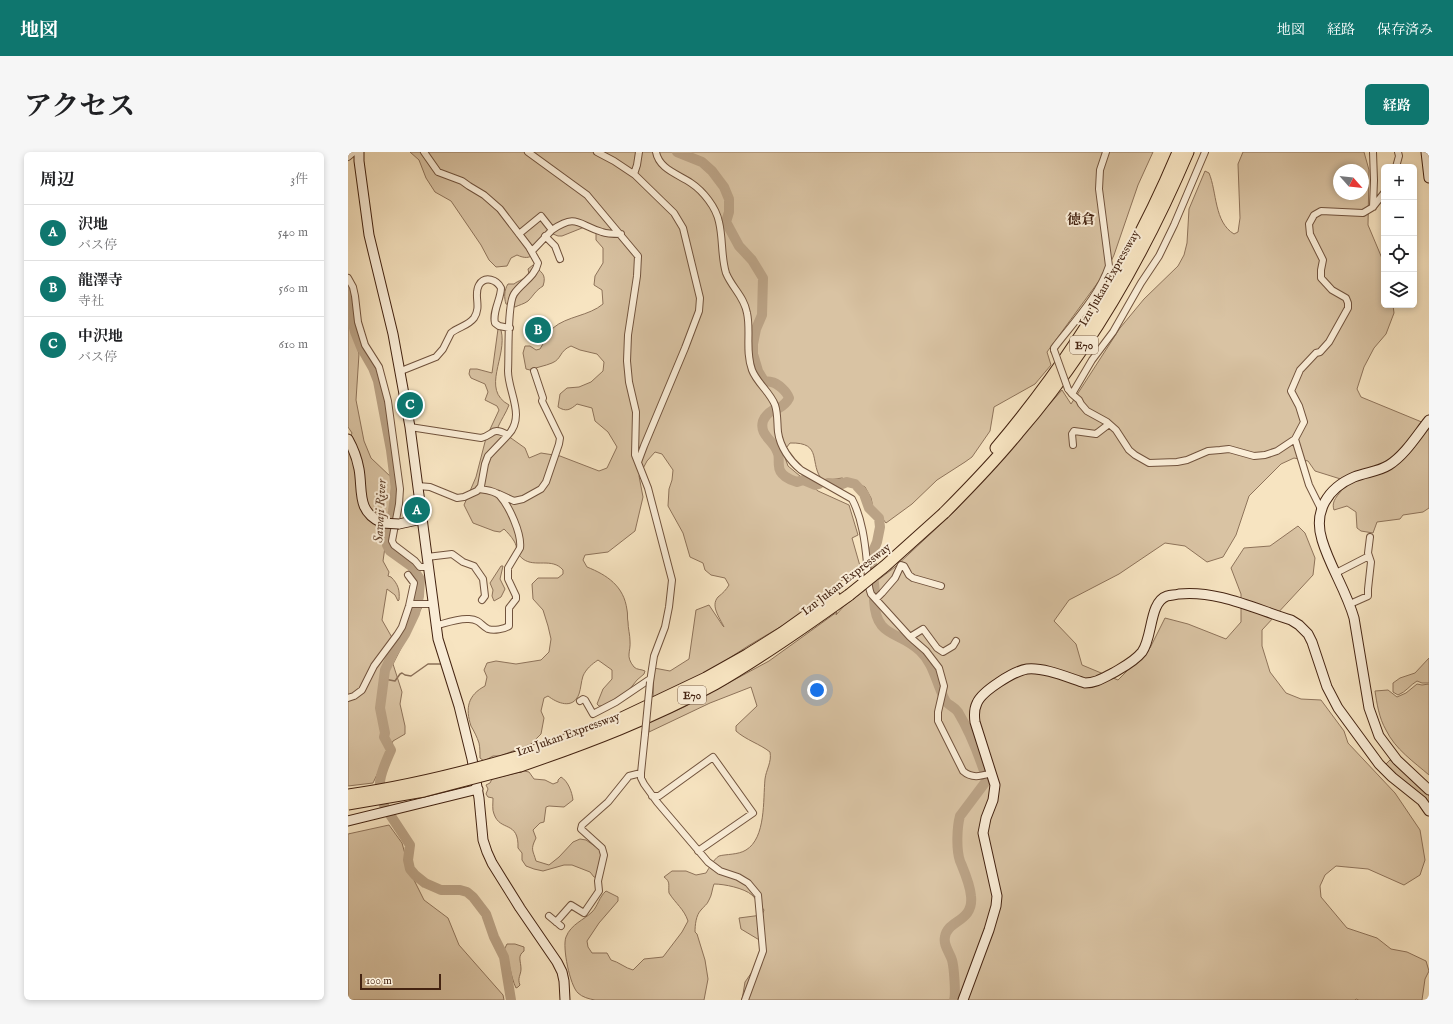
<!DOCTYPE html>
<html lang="ja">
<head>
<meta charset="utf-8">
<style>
	body { margin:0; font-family:"IM FELL English","Noto Serif JP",serif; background:#f6f6f6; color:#202124 }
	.controls { position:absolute; right:12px; top:12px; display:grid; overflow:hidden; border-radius:6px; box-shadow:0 2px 6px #0003 }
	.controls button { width:36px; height:36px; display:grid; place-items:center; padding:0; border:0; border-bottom:1px solid #e0e0e0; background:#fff; color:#202124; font:20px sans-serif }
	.compass { position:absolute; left:985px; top:12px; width:36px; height:36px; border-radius:50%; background:#fff; box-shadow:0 2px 6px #0003; rotate:117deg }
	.scale { position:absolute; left:12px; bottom:10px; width:81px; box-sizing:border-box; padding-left:4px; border:2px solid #442311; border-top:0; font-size:11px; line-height:14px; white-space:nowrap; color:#442311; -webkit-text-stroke:3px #faedd7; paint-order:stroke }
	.you { position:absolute; left:469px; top:538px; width:14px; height:14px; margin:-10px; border:3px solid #fff; border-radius:50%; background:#1a73e8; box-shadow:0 0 0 6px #1a73e833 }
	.badge { display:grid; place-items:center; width:26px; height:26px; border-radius:50%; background:#0f766e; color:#fff; font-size:13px; font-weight:700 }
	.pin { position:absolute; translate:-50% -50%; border:2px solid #fff; box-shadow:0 1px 4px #0006 }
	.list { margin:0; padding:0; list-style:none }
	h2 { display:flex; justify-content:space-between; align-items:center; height:52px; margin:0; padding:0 16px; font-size:17px }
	h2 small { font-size:13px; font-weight:400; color:#757577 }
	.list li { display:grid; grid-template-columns:26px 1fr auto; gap:12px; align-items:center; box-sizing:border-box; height:56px; padding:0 16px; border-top:1px solid #e0e0e0 }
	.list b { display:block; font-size:15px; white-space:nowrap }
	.list p { margin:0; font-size:13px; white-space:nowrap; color:#757577 }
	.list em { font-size:13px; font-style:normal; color:#757577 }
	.icon { flex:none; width:22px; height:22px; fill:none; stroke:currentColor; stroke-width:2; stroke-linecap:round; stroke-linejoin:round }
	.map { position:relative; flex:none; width:1081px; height:848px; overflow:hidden; border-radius:6px }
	header { display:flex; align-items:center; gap:24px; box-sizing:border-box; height:56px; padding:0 20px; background:#0f766e; color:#fff }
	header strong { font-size:19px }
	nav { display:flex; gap:22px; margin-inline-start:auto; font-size:14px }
	.intro { display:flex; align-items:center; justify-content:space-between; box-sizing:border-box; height:96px; padding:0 24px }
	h1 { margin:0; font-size:28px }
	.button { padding:10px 18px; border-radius:6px; background:#0f766e; color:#fff; font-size:14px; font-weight:700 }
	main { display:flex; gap:24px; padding:0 24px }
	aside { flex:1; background:#fff; border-radius:6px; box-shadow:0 2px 6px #0003 }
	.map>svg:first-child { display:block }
</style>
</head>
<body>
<header>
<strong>地図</strong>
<nav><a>地図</a><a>経路</a><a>保存済み</a></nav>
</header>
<div class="intro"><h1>アクセス</h1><a class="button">経路</a></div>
<main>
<aside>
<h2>周辺<small>3件</small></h2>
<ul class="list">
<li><span class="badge">A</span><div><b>沢地</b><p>バス停</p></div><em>540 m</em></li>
<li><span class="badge">B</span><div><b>龍澤寺</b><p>寺社</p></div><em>560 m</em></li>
<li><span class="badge">C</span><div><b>中沢地</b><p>バス停</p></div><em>610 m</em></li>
</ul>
</aside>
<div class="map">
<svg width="1081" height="848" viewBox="0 0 1081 848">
	<rect width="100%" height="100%" fill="#f7e4c1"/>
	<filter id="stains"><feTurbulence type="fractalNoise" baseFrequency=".005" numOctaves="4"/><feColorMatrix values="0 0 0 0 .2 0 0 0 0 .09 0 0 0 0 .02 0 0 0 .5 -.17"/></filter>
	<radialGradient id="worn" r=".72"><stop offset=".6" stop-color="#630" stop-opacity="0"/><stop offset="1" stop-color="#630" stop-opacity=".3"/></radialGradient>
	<path fill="#d9c3a3" stroke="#8e735a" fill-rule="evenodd" d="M62,0H805L790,33L766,103L759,118L699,200L703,213L687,232L646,255L642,279L624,305L617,310L589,328L564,352L538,371L525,355L523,346L517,335L509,331L494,326L475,329C460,312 476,290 442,291L435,300L440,314L470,339L501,353L510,383L504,386L512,414L487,434L488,438L461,458L400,494L366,516L305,548L306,516L322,519L341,507L348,458L361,453L375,474L376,475C372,466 362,454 370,445C375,441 378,438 381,433L377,426L363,423L357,418L355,411L342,405L335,381L320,354L321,337L324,328L325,318L314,302L307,300L299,309L291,324L295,345L287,379L260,400L237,403L235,408L239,415C259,423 276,434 279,458C280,462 279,466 280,470C280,476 282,483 282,489C283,500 277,504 286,515C289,518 293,517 297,519L296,522L289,528L281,538L256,554H251L249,552L255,537L264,527V518L250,508C244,512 238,517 235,524C233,530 233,536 231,542C225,558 209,551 200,544L196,546L193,559L196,566L193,582L183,592L152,604H145L136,609L132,606C132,601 132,596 131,591C129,585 126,579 123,574C117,556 120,543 137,534L139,525L136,518L139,511L148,509L168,512L193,508L201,500L203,487L200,474L195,458L185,447L184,432L190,426H210L215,422V418C204,405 187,416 175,407C167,401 170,395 166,389C163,384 159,380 156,377L152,380L146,379L125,371L116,353L128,325L138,286L151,258L149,254L137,248L140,240L137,232L123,226L121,222L122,217H129L144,221L150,177L153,178C160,205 132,237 161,253C158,261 153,268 150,275L153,279L177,296L181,306L193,301L212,304L251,319L259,316L269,295L260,280L247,269L244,256L229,252C222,258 218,260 210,255L212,242L219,236L231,235L243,230L255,219L256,210L249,202L232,198L223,194C211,199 214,207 204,211C197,214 189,215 182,218L178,217L175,201L177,194H182L188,198L192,197C196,191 199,182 205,176C219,164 241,164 255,152L254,138L246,133L247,124L255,111V96L248,88V81L239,74L214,84H210L205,82L193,88C188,101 184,110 169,103L163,106L159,114L148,115L141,108L133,93L103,49L87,40L78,26L71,8Z
		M895,0H1016L1021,18L1020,73L1036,111V153H1045L1046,161L1038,182L1026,196L1016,215L1009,237L1013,245L1081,273V356L1075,360L1055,363L1052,367L1029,370L1025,381L1013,379L1009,376L1008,360L999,354L986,358C982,346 995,341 999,329L967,319L960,309L946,306L933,312L901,344L888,383L875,405L859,410L837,394L817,391L771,422L721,448L706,469L728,492L734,513L770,528L802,496L817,466L840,472L878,487L893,470V442L883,416L896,396L922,394L950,374L957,381L967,406L965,423L914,478V494L922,520L938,541L953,547L973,548L996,579L1000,591L1047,641L1072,678L1077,708L1072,723L1056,733L1020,717L988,714L977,723L972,734L973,745L999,776L1029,786L1043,797L1059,800L1078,809L1081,819L1077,827L1074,848H1011L1008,847L1007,848H394L397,830L413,807V789L393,777L391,766L414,763L416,758C412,753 408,747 404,743C396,736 376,732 366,732C364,737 364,743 361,748C359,753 356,754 353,758C348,763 347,773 347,780L349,782L357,808L360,827L356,848H247C241,847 234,845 230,841C222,834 214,795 218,785C223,772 236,768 244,760C250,754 251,745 258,739L270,745V749L251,771L239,789L240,795L244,801H259L263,808C271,810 277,816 285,818L296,807L315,805L334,780L340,769C336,757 328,752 321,741C320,733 323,730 316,725L324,719H338L348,723L358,721C361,716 366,707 371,704C378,702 390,703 398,698C418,686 415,648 417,627C418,618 424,610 422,600C412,592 398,588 388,579V574L409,554L403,535L362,551L301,580V570L336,555L421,509L489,460L488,463L496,454L547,415L608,358L714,238L723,252L772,176L796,147L830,114L836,103L839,91L841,57L857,19L861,21C869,40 866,70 886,82L890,80L892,66L890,12ZM991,18H1015V42H991Z
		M185,113C193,120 199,122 195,134C187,139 186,143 180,149C176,152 171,153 167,155L158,152C156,146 156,138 160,132H166C171,128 176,128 181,122L180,117Z
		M0,150L2,169L11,202L8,248L16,289L23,306L44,326L42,360L35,409L41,420L40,424L43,425C50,432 52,438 51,448L50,449L47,443L39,437L34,468L46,489L63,454L74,455L45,512L54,540L52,552L57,574V582L45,589L25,631L0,634V290L4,281L0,275Z
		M153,414H155L152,427L157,437L153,445L146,449L144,444L145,438L142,431Z
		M1081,506V531H1074L1069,529C1062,533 1058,540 1050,543L1045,540V531L1052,526L1067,521Z
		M1069,532L1074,533L1081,532V623C1066,610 1047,597 1038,578C1031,566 1029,552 1027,539L1040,538L1049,545L1058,541Z
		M1042,608L1081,644V654L1037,613Z
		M176,619L181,620L186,627L197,628L205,632L210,630V628L213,625C220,629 224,640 225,648L216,655L201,654L198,655L196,670L192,671L185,678L188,686C182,698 185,698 188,709L201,713L211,705L225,690L232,687L238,688L254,699L250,726L246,725L242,720L224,713H216L195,719L186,717L178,714L174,708V701L170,696C171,668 152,680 146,662C144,658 145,651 145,646L140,645L138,642L140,637L138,633L142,631L144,627Z
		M41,673L54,691L62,720L76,748L100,766L111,793L155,843L156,848H0V682Z
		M159,792H167L176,795V799C169,804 173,809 173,817C173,823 169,826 172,833L170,835L168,836C162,823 162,810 156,798Z"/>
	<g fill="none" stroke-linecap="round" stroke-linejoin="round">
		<path stroke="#8b6f57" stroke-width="1.5" d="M36,527L47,529L52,522L54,521L57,523L63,524L80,512H93"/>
		<path stroke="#baa285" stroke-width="10" d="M329,0L354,10L364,19L376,35L381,47V60L378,70L391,94L404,108L415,126L414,163L408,177L405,192V202L410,219L416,229C418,230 421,229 423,230C430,231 439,240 441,246C439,250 436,253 431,256
			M0,140L4,167L7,180L13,195L25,216L30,229L43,298L48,337L45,359L39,388V393L42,399L63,414L72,427L71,444L67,461L57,482L45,501L37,518L32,556L37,581L36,585L43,598C33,621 27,631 37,656
			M425,258C420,261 417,264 415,269C411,283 425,288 429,299C432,304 430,309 431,314C431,323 442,328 449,330L455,328L467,333L471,332
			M480,331L494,332L499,330L507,332L516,342L521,356L531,366L532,375L529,390L523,404L527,441
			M526,448C528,487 550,478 572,499C586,512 588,531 597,548C599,553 606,554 610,560C622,580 632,606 639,628L612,664C609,675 608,697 612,709C616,719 622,732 623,744C626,770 599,768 597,785C595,793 602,801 604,808C606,815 608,842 606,848
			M41,661L62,693L60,708L62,717L67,723L77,731L93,738H112L119,740L125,745L138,762L146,785L156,805L163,848"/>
		<g stroke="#71533d" stroke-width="8">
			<path id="street" d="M180,0L239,43L290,104L289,124L280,183L279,209L281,230L288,260L287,303L300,336L324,428L321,455L317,475L306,504L302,530
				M249,0L266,9L287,23L326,61L335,76L352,146L351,159L337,196L296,294L290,310
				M308,0C311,17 330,22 343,31C355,39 368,55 371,70C375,86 373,105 378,121C384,136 396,144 399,161C403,179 397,199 404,218C409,231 422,240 427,253C430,262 429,271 430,280C432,295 442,309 453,318L504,347C514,366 517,390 519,411C520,421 519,432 523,442L562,485L578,499L591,516L596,534L590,560V569L615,619C624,627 633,624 644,621
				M1025,0L1026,28L1025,55
				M0,5L6,0
				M1048,15L1051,4L1050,0
				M286,22L289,13L291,0
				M204,78C229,61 230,73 254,80C259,82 266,82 273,82
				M171,82L193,64L204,78L184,99
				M197,84L207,94L212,107
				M0,126L5,135L7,144L10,170L17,193L31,215L40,249L52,337L51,352L44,389L46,393L67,409L72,415H80
				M706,198V196C725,171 751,144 761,114L751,37L752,18L758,0
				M53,219L88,205L95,197L103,181C110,175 120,174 126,166C134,154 125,143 131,133C137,123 149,128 153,136C153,147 144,160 147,171L151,174L162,176
				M720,237L724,242L731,248L733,252L739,259L759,270L768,278L781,298L787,303L801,311L829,310L839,308L860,299L872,298L881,297L906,304L917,303L929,299L947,287L956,270L951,254L943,239L952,218L968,201L972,200L981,190L1000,156V151L998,146L984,138L973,126V118L975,108L962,82L961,72L966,63L973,59L1015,61L1025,55L1036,41
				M724,242L744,208L765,180L793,131L811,104L826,73L857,0
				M62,275L133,286C146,283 143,274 160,283C178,264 160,240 160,219C161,203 159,153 166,142C173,131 187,125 190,111L181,95L152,57L136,43L121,34L114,29L90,20L76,0
				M947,287L961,333L973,357
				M725,293L724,282L726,279L748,282L761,272
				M70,334L82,335L109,346L116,345L129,339L133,334L137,312L140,304L160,283
				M151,342L166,349L175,347L193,337L198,330L211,292L212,286L194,249L195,246L186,219
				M79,405L104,402L115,410L126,414L135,427L137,444L134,448
				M988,421L1021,404
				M528,447L534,441L547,426L553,413L556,414L561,423L565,426L593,434
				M62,452H85
				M1002,452L1020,444V437L1023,410L1020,401L1022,385
				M87,474C98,471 110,466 121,467C133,468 132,473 140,477C146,479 156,477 161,474V456L168,447V444L160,427V416L172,396C174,382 161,354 152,344C148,339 138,338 131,337
				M562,485L575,477L589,496L595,500L605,494L608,489
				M0,546L6,544L14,538L26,514L49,483L54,475L61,454L66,431L60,423
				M232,549L235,547L237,548L245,562L268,550L302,527
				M297,582L293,621V626L296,632L309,650L360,710L372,719L390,725L400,731L410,743L415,799L397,848
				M304,644H311L365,605L405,661L350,699
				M201,764L213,774
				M208,770L223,753L236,761L251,739L250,729L256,703L254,696L233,677L234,673L260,650L281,624L293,621"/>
		</g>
		<g stroke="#442311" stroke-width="11">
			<path id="secondary" d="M11,0V9L21,83L45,182L62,275L90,487L111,554L124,607L131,646L135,688L139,700L144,711L172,756L209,810L214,820L216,829L217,848
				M1078,0L1081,26
				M1081,268C1069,283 1057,303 1041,313C1030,320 1018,320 1006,325C980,336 965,359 974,388C982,415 998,438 1006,466L1021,556L1031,584L1049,608L1081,638
				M0,287C5,296 9,306 11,317C15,339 8,359 34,371
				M51,372L74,367
				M0,669L130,637
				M615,848L641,778L648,754L649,744L635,681L638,666L645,648L647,633L627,570C626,563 626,557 629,551C634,539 666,519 679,517C696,515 721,526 737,531C748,531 755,526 765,521C775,515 786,510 794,500C805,485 801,450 819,444C823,443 827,443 831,442C869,438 907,457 943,468L951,473L960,482L964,490L979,535L990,556L1031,612L1044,625L1074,649L1081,659"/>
		</g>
		<g stroke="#442311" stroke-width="13">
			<path id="highway" d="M648,296C725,205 784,110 830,0
				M596,361C622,335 647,309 670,281C742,198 797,101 840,0
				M169,605L259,573L358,526L399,503L434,481L486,444
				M172,614C239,591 305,566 367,532C414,505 458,474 501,443"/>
		</g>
		<use href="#street" stroke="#faedd7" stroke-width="6"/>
		<use href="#secondary" stroke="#faedd7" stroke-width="9"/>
		<use href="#highway" stroke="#f7e4c1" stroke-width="11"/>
		<g stroke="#71533d" stroke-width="8" stroke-linecap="butt">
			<path id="street-bridge" d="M706,198L720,237
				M297,582L302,530"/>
		</g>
		<g stroke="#442311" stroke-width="11" stroke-linecap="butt">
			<path id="secondary-bridge" d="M34,371L51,372"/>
		</g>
		<g stroke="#442311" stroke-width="13" stroke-linecap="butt">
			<path id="highway-bridge" d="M501,443L537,414L596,361
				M0,643C57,635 114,621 169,605
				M0,652L76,639L172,614"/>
		</g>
		<use href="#street-bridge" stroke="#faedd7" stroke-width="6"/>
		<use href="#secondary-bridge" stroke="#faedd7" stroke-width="9"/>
		<use href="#highway-bridge" stroke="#f7e4c1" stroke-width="11"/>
	</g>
	<g text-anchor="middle" stroke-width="4" stroke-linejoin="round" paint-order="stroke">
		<g fill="#faedd7" stroke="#7b604c" stroke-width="1">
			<rect x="722" y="184" width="28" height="18" rx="3"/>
			<rect x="330" y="534" width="28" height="18" rx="3"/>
		</g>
		<g font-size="11" font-weight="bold" fill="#442311">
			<text x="736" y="197">E70</text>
			<text x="344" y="547">E70</text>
		</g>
		<g font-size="12" fill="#442311" stroke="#faedd7">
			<text transform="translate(761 126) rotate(-60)" y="4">Izu Jukan Expressway</text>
			<text transform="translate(498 427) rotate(-38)" y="4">Izu Jukan Expressway</text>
			<text transform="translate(220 582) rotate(-20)" y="4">Izu Jukan Expressway</text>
		</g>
		<g font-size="13" font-style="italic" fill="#674934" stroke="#faedd7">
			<text transform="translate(31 359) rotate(-87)" y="5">Sawaji River</text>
		</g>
		<g font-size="14" font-weight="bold" fill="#442311" stroke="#faedd7">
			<text x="733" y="72">徳倉</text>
		</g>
	</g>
	<rect width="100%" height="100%" filter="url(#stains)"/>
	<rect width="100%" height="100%" fill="url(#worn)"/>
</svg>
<div class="controls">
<button>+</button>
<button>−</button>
<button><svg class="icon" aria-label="locate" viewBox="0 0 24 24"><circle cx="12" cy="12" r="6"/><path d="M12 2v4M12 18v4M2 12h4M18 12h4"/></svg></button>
<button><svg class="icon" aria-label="layers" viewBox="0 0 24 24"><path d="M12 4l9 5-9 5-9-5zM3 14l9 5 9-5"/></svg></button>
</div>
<svg class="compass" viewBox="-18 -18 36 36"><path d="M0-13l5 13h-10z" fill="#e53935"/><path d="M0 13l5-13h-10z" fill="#757577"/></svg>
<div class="scale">100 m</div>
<div class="you"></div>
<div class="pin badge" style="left:69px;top:358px">A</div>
<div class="pin badge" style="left:190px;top:178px">B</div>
<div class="pin badge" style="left:62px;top:253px">C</div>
</div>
</main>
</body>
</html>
